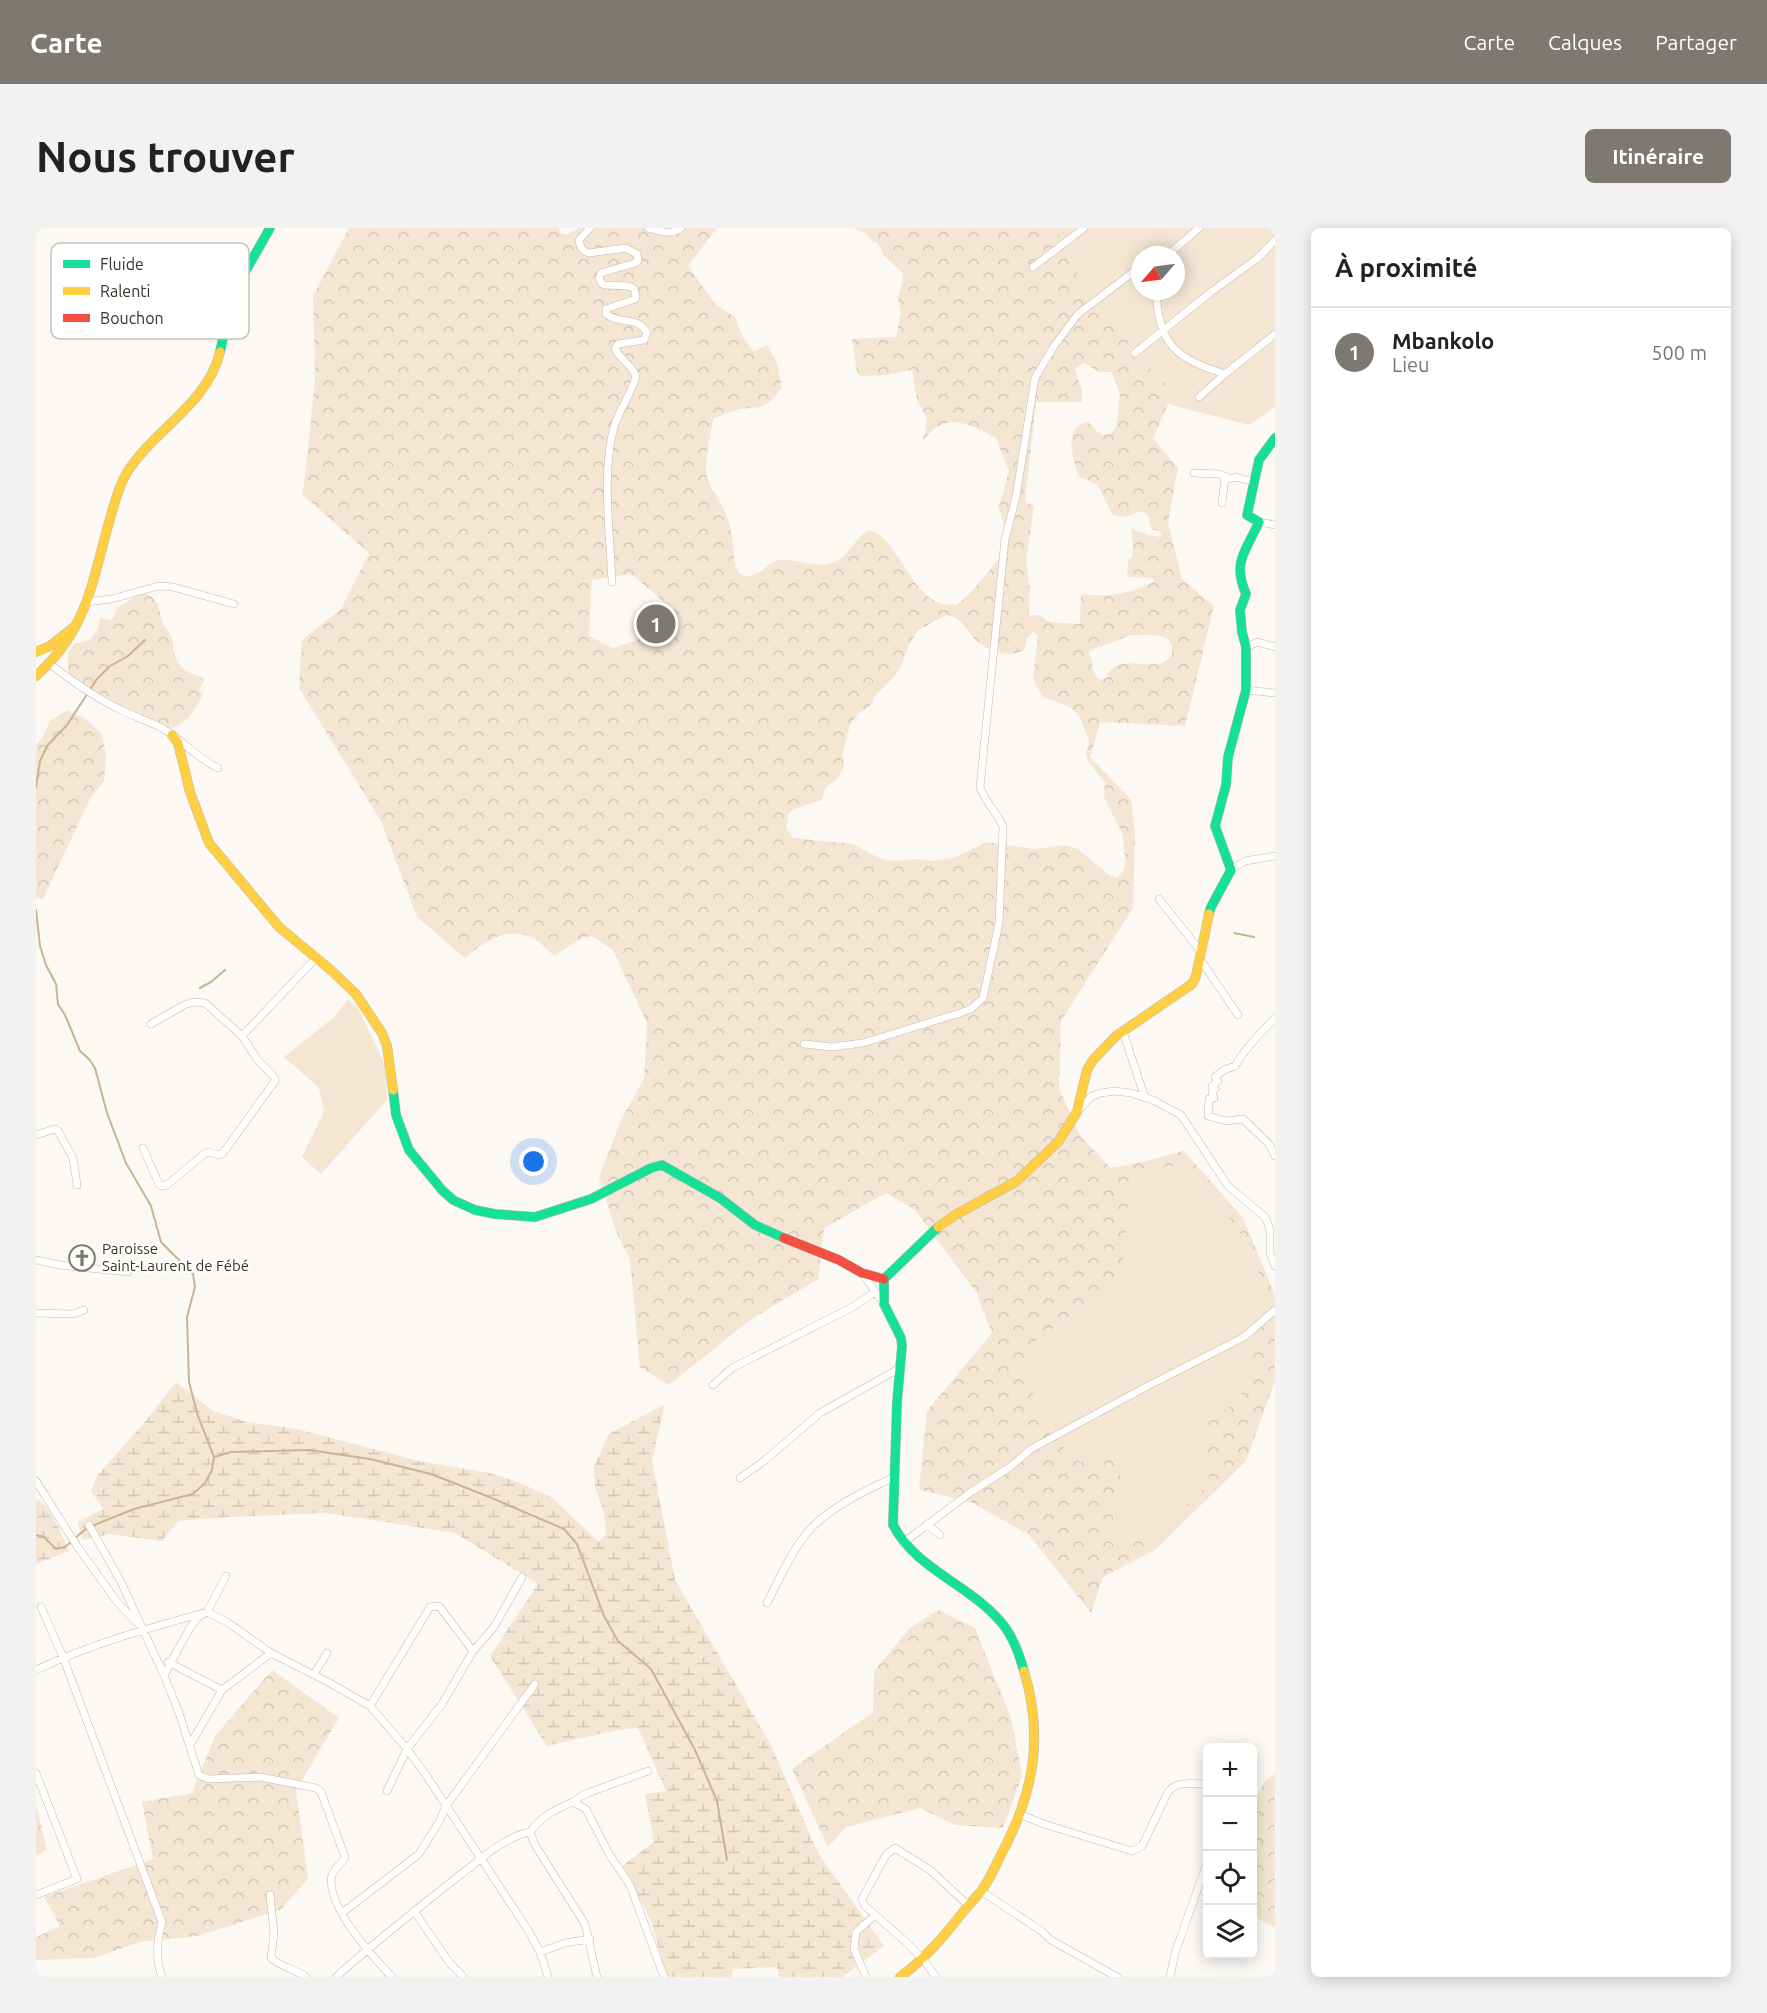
<!DOCTYPE html>
<html lang="fr">
<head>
<meta charset="utf-8">
<style>
	body { margin:0; font-family:Ubuntu,sans-serif; background:#f2f2f2; color:#222 }
	.controls { position:absolute; right:18px; bottom:18px; display:grid; overflow:hidden; border-radius:9px; box-shadow:0 3px 15px #0003 }
	.controls button { width:54px; height:54px; display:grid; place-items:center; padding:0; border:0; border-bottom:2px solid #e0e0e0; background:#fff; color:#222; font:30px sans-serif }
	.compass { position:absolute; left:1095px; top:18px; width:54px; height:54px; border-radius:50%; background:#fff; box-shadow:0 3px 15px #0003; rotate:242deg }
	.you { position:absolute; left:498px; top:934px; width:21px; height:21px; margin:-15px; border:4px solid #fff; border-radius:50%; background:#1a73e8; box-shadow:0 0 0 9px #1a73e833 }
	.badge { display:grid; place-items:center; width:39px; height:39px; border-radius:50%; background:#7d7871; color:#fff; font-size:20px; font-weight:700 }
	.pin { position:absolute; translate:-50% -50%; border:3px solid #fff; box-shadow:0 2px 6px #0006 }
	.list { margin:0; padding:0; list-style:none }
	h2 { display:flex; justify-content:space-between; align-items:center; height:78px; margin:0; padding:0 24px; font-size:26px }
	h2 small { font-size:20px; font-weight:400; color:#767676 }
	.list li { display:grid; grid-template-columns:39px 1fr auto; gap:18px; align-items:center; box-sizing:border-box; height:90px; padding:0 24px; border-top:2px solid #e0e0e0 }
	.list b { display:block; font-size:22px; white-space:nowrap }
	.list p { margin:0; font-size:20px; white-space:nowrap; color:#767676 }
	.list em { font-size:20px; font-style:normal; color:#767676 }
	.icon { flex:none; width:33px; height:33px; fill:none; stroke:currentColor; stroke-width:2; stroke-linecap:round; stroke-linejoin:round }
	.map { position:relative; flex:none; width:1239px; height:1749px; overflow:hidden; border-radius:9px }
	header { display:flex; align-items:center; gap:36px; box-sizing:border-box; height:84px; padding:0 30px; background:#7d7871; color:#fff }
	header strong { font-size:28px }
	nav { display:flex; gap:33px; margin-inline-start:auto; font-size:21px }
	.intro { display:flex; align-items:center; justify-content:space-between; box-sizing:border-box; height:144px; padding:0 36px }
	h1 { margin:0; font-size:42px }
	.button { padding:15px 27px; border-radius:9px; background:#7d7871; color:#fff; font-size:21px; font-weight:700 }
	main { display:flex; gap:36px; padding:0 36px }
	aside { flex:1; background:#fff; border-radius:9px; box-shadow:0 3px 15px #0003 }
	.map>svg:first-child { display:block }
</style>
</head>
<body>
<header>
<strong>Carte</strong>
<nav><a>Carte</a><a>Calques</a><a>Partager</a></nav>
</header>
<div class="intro"><h1>Nous trouver</h1><a class="button">Itinéraire</a></div>
<main>
<div class="map">
<svg width="1239" height="1749" viewBox="0 0 1239 1749">
	<defs>
		<pattern id="forest-crowns" width="20" height="18" patternUnits="userSpaceOnUse" patternTransform="scale(1.5)"><rect width="20" height="18" fill="#f4e6d3"/><path d="M2 6a3 3 0 1 1 6 0M12 15a3 3 0 1 1 6 0" fill="none" stroke="#d2c6b5"/></pattern>
		<pattern id="wetland-marsh" width="20" height="14" patternUnits="userSpaceOnUse" patternTransform="scale(1.5)"><rect width="20" height="14" fill="#f4e6d3"/><path d="M1 5h8M5 5V1M11 12h8M15 12V8" fill="none" stroke="#d2c6b5"/></pattern>
	</defs>
	<rect width="100%" height="100%" fill="#fcf8f4"/>
	<path fill="#f4e6d3" fill-rule="evenodd" d="M1019,0H1239V179L1213,197L1132,176L1129,154L1106,132L1072,85L1061,80L1047,58L1033,25ZM1104,27H1140V63H1104Z
		M312,771L322,780L349,837L351,872L285,946L266,929L288,884L283,860L248,829L298,789Z
		M1143,938L1162,949L1174,968L1186,980L1202,1002L1217,1027L1228,1063L1233,1070V1086L1216,1117L1211,1149L1204,1171L1199,1176L1174,1190L1167,1203L1174,1241V1247L1169,1260L1163,1263C1149,1279 1126,1308 1105,1313C1097,1315 1085,1307 1078,1304C1075,1281 1081,1261 1086,1239L1081,1228L1059,1235L1045,1234L1039,1231L1029,1221L999,1174L992,1141L993,1119L1003,1109L1022,1098L1071,1058L1086,1041L1088,1034L1086,1021L1094,985L1092,963L1094,957L1122,939Z"/>
	<path fill="url(#forest-crowns)" fill-rule="evenodd" d="M313,0H523L524,5L531,7L542,0H681L652,38L680,77L699,89L705,105L716,122L719,123L730,117L732,118L742,138L746,160L736,172L725,179L703,181L678,190C675,198 669,235 670,244C672,260 685,272 690,286C693,293 694,301 696,308C699,319 695,347 710,348C725,350 731,332 746,332C764,331 783,342 800,333C815,326 819,309 833,302C862,309 874,368 907,376C911,377 917,376 921,377L937,362L971,321L972,314L963,279L973,244L960,210C943,201 920,187 901,199C896,202 891,208 887,212L891,190L881,172L876,142L850,147L824,148L821,144L816,111L860,109L865,84L862,71L868,46L848,28L842,15L837,14L829,5L818,0H1019L1033,25L1047,58L1061,80L1072,85L1106,132L1129,154L1132,176L1117,210L1142,240L1132,295L1146,351L1178,378L1149,498L1064,494L1054,529L1095,571L1099,605L1097,680L1025,793L1023,860L1044,908L1075,940L1102,935L1148,923L1207,990L1239,1067V1153L1210,1233L1119,1322L1067,1349L1055,1385L993,1307L935,1274L883,1262L891,1183L956,1105L940,1064L879,982L850,965L788,1000L782,1051L714,1092L633,1157L604,1139L594,1031L581,1006L563,949L586,890L608,851L611,795L577,722L556,708L546,710L518,728C512,722 504,714 497,710C472,697 447,714 429,730L381,689L345,593L263,460L266,412L305,381L333,325L267,267L279,152L277,68ZM1048,135L1063,144H1076L1084,168L1080,199L1076,205L1068,207L1062,204L1052,194C1026,198 1037,231 1043,249L1061,256L1077,287L1087,289L1107,283L1112,288L1115,301L1126,304L1124,309L1112,307L1095,300L1097,319L1096,329L1092,332L1091,349L1117,350V354C1088,367 1076,369 1045,366L1044,396L1014,394L1003,387L993,388L994,361L990,333L998,278L989,274L1000,174H1046V163L1039,141ZM595,346L633,378L625,404L577,420L553,408L556,352ZM910,387C927,389 930,403 942,414C954,424 974,430 988,422L992,409L997,404L1002,408L997,450L1000,457L1007,469L1034,479L1044,489L1053,512L1050,526L1052,533L1069,555L1068,569L1087,607L1089,635L1088,642L1081,650L1074,648L1042,621L1028,617L1000,621L951,614L917,630L896,633L882,631L857,633L843,630L817,616L757,610L750,600L752,586L758,581L785,572L790,559L801,551L808,539L807,524L814,497L822,486L836,476L838,469L858,449L866,436L873,416L882,402ZM1095,407C1107,407 1139,403 1136,423C1136,429 1133,431 1128,434C1111,442 1077,425 1071,450L1064,452C1053,443 1059,438 1053,425L1055,422ZM1143,938L1162,949L1174,968L1186,980L1202,1002L1217,1027L1228,1063L1233,1070V1086L1224,1098L1216,1117L1211,1149L1204,1171L1199,1176L1174,1190L1167,1203L1174,1241V1247L1169,1260L1163,1263C1149,1279 1126,1308 1105,1313C1097,1315 1085,1307 1078,1304C1075,1281 1081,1261 1087,1239L1080,1227L1059,1235L1045,1234L1039,1231L1029,1221L999,1174L992,1141L993,1119L1003,1109L1022,1098L1071,1058L1087,1041L1088,1034L1086,1021L1094,985L1092,964L1094,957L1122,939Z
		M107,364C127,373 121,382 129,399C132,404 135,406 136,411C138,416 136,421 138,426C142,439 153,446 166,449L168,452L163,462L167,466C155,488 151,498 125,503L76,472L38,454L32,441V425L38,416L54,412L62,400L64,390L76,392L81,380Z
		M31,482L50,491L66,506L70,527L68,553L54,571L7,671L0,670V516L6,510L14,493Z
		M902,1382L939,1400L975,1490L986,1548L967,1600L919,1597L884,1580L810,1599L792,1619L756,1541L837,1484L838,1443L874,1400Z
		M236,1442L303,1490L260,1562L272,1651L244,1682L161,1708L104,1714L58,1730L0,1732V1709L24,1698L8,1669L117,1631L106,1574L156,1565L179,1508Z
		M1239,1546V1699L1221,1690L1217,1681C1216,1649 1210,1581 1228,1555C1230,1551 1235,1549 1239,1546Z
		M0,1577L11,1622L0,1627Z"/>
	<path fill="url(#wetland-marsh)" d="M140,1154L177,1183L211,1194L261,1201L383,1233L453,1245L482,1254L515,1269L563,1314L570,1305L568,1286L559,1258L558,1238L573,1206L629,1176L616,1232L639,1352L735,1517L782,1625L848,1718L806,1749H743L741,1739L697,1741L696,1749H631L614,1690L586,1638L618,1614L609,1566L630,1563L602,1500L581,1502L511,1518L454,1428L502,1356L419,1305L291,1285L193,1289L142,1293L126,1313L74,1306L46,1312L42,1294L67,1281L55,1263L62,1247L109,1194Z
		M0,1271C17,1279 25,1307 33,1323L0,1336Z"/>
	<g fill="none" stroke-linecap="round" stroke-linejoin="round">
		<path stroke="#c9b393" stroke-width="2" d="M0,559L4,533L11,518L31,497L61,451L74,438L92,428L109,412
			M0,682L4,718L10,737L20,756L22,776L29,787L44,823L53,831L59,840L71,885L90,935L115,978L125,1014L157,1046L159,1059L151,1089L153,1154L162,1188L178,1229L176,1242L169,1255L157,1266L98,1281L56,1298
			M1198,705L1218,709
			M164,760L175,754L189,742
			M178,1229L195,1224L273,1222L334,1231L395,1246L446,1266L528,1301L541,1316L568,1388L582,1413L615,1441L659,1522L681,1573L691,1632
			M0,1307L8,1309L20,1321L29,1319L35,1314
			M39,1310L51,1300"/>
		<g stroke="#bfbab5" stroke-width="8">
			<path id="street" d="M554,0L543,12C544,19 546,23 553,25L590,20L601,26L602,33L599,35L565,45L563,50L566,56L569,57L593,58L598,61L600,68L599,71L570,81V86C582,97 602,87 611,105L608,112L582,116L579,121C584,132 597,137 600,149C595,166 585,179 579,196C565,240 574,307 576,354
				M612,0C623,3 635,8 645,0
				M1119,27L1133,26L1163,0
				M997,39L1048,0
				M1120,63C1123,117 1139,130 1189,146L1239,106
				M1099,125L1175,64L1222,30L1239,12
				M1163,169L1189,146
				M1158,245L1184,246L1194,251L1200,249L1218,254
				M1186,275L1189,248
				M1223,294L1239,297
				M50,374L76,371L122,358L137,359L198,376
				M1210,419L1222,414L1239,419
				M14,436C36,453 58,469 83,481C97,488 112,493 126,500C146,512 161,530 182,540
				M1210,462L1239,465
				M1195,642L1209,633L1239,628
				M1123,671L1166,725
				M1164,731L1202,787
				M1239,790C1224,806 1210,819 1199,838L1188,842L1179,849L1182,853L1176,858L1179,861L1176,864L1178,870L1173,871L1172,888L1190,893L1207,891L1233,916L1239,928
				M1087,804L1109,870
				M206,808L280,730
				M768,816L796,819L827,815L924,785L935,781L947,770L963,695L967,599C961,584 949,574 944,559L969,311L980,269L999,150L1018,118L1042,86L1104,39
				M1041,884L1056,868L1065,865L1078,863L1095,865L1117,872L1145,887L1192,958L1229,989L1234,1001V1025L1239,1038
				M0,907L19,901L22,903L37,930L41,957
				M107,920L123,956L126,958L131,957L168,926L172,924L183,927L187,925L239,853V850L221,831L206,808L169,775L158,774L148,777L115,796
				M0,1032L23,1037L92,1044
				M826,1045L848,1076
				M0,1085L37,1086L48,1082
				M677,1157L696,1140L815,1080L839,1064
				M704,1250L728,1233L784,1185L864,1140
				M0,1253L41,1318L82,1375L101,1395
				M891,1296L904,1307
				M53,1297L84,1352L128,1447L143,1485L163,1547L172,1551L224,1549L280,1560L285,1564L309,1629C306,1636 298,1640 296,1647C289,1677 337,1729 356,1749
				M867,1315L935,1264L974,1239L995,1221L1106,1161L1208,1109L1239,1082
				M731,1375C743,1352 754,1326 770,1306C790,1281 829,1262 859,1249
				M5,1379L27,1429L126,1694C121,1712 119,1731 126,1749
				M437,1423L458,1399L486,1349
				M132,1434L186,1462L235,1425
				M0,1442C55,1416 113,1400 171,1384L190,1348
				M278,1446L291,1425
				M128,1447L155,1398L162,1389L171,1384L191,1394L235,1425L292,1454L334,1478L371,1521L390,1547L492,1702L504,1724L512,1749
				M334,1478L394,1379L403,1378L437,1423L406,1476L371,1521L351,1563
				M154,1517L186,1462
				M0,1545L41,1651L0,1667
				M537,1574L549,1566L612,1543
				M985,1587L1011,1597L1096,1623L1106,1618L1132,1564C1142,1552 1157,1556 1172,1556
				M494,1604C506,1588 518,1582 537,1574L550,1581L573,1626L594,1657L628,1749
				M945,1663L1004,1702L1015,1712L1081,1749
				M234,1667L238,1705L235,1730C245,1739 259,1741 270,1749
				M378,1683L413,1734L427,1749
				M306,1685L383,1626L403,1594L410,1578L499,1456
				M504,1724L529,1715L554,1711
				M300,1749C340,1713 382,1680 424,1647C445,1631 468,1609 494,1604L499,1617L549,1696L561,1749
				M830,1749L818,1721L820,1704L839,1687
				M900,1749L887,1731L870,1714L829,1678L826,1671L850,1627L859,1620L894,1642L932,1677
				M1134,1749L1139,1725L1172,1632"/>
		</g>
		<g stroke="#bfbab5" stroke-width="10">
			<path id="fast" d="M184,124L196,67L234,0
				M1173,686L1175,679L1195,642L1179,598L1190,557L1192,529L1210,462V419L1206,404L1204,382L1210,366C1196,334 1210,323 1223,294L1211,287L1223,232L1239,210
				M357,862L360,887L373,922L406,962L417,972L439,982L459,986L499,989L555,971L615,940L626,937L684,970L719,997L748,1010
				M902,999L848,1051V1076L865,1110L866,1118L861,1174L857,1297C880,1341 932,1356 964,1393C976,1406 983,1425 988,1443"/>
		</g>
		<g stroke="#bfbab5" stroke-width="10">
			<path id="slow" d="M0,424L14,418L38,399
				M0,448C50,403 55,359 72,298C77,281 81,262 90,246C116,203 172,176 184,124
				M136,507L142,515L154,564L173,615L243,699L296,743L320,766L346,805L351,818L357,862
				M902,999L919,987L981,953L1022,914L1041,884L1051,842L1057,832L1080,808L1156,756L1160,748L1173,686
				M864,1749C889,1731 908,1708 927,1684C934,1675 942,1668 948,1659C956,1647 962,1632 969,1619C999,1560 1007,1506 988,1443"/>
		</g>
		<g stroke="#bfbab5" stroke-width="10">
			<path id="jam" d="M748,1010L803,1032L826,1045L848,1051"/>
		</g>
		<use href="#street" stroke="#fffefd" stroke-width="7"/>
		<use href="#fast" stroke="#16e098" stroke-width="9"/>
		<use href="#slow" stroke="#ffcf43" stroke-width="9"/>
		<use href="#jam" stroke="#f24e42" stroke-width="9"/>
	</g>
	<defs>
		<g id="church-ring" transform="scale(1.35)"><circle r="9.5" fill="#fff" stroke="#7d7871" stroke-width="1.5"/><path d="M-1.2-6h2.4v3.5h3.3v2.4h-3.3V6h-2.4V-.1h-3.3v-2.4h3.3Z" fill="#7d7871"/></g>
	</defs>
	<g fill-rule="evenodd">
		<use href="#church-ring" x="46" y="1030"/>
	</g>
	<g text-anchor="middle" stroke-width="4.5" stroke-linejoin="round" paint-order="stroke">
		<g font-size="15" fill="#38332a" stroke="#fff" text-anchor="start">
			<text x="66" y="1026">Paroisse<tspan x="66" dy="17">Saint-Laurent de Fébé</tspan></text>
		</g>
	</g>
	<rect x="15" y="15" width="198" height="96" rx="9" fill="#fff" stroke="#c3c2bf" stroke-width="1.5"/>
	<rect x="27" y="32" width="27" height="8" fill="#16e098"/>
	<rect x="27" y="59" width="27" height="8" fill="#ffcf43"/>
	<rect x="27" y="86" width="27" height="8" fill="#f24e42"/>
	<g font-size="16" fill="#38332a">
		<text x="64" y="42">Fluide</text>
		<text x="64" y="69">Ralenti</text>
		<text x="64" y="96">Bouchon</text>
	</g>
</svg>
<div class="controls">
<button>+</button>
<button>−</button>
<button><svg class="icon" aria-label="locate" viewBox="0 0 24 24"><circle cx="12" cy="12" r="6"/><path d="M12 2v4M12 18v4M2 12h4M18 12h4"/></svg></button>
<button><svg class="icon" aria-label="layers" viewBox="0 0 24 24"><path d="M12 4l9 5-9 5-9-5zM3 14l9 5 9-5"/></svg></button>
</div>
<svg class="compass" viewBox="-18 -18 36 36"><path d="M0-13l5 13h-10z" fill="#e53935"/><path d="M0 13l5-13h-10z" fill="#767676"/></svg>
<div class="you"></div>
<div class="pin badge" style="left:620px;top:396px">1</div>
</div>
<aside>
<h2>À proximité<small></small></h2>
<ul class="list">
<li><span class="badge">1</span><div><b>Mbankolo</b><p>Lieu</p></div><em>500 m</em></li>
</ul>
</aside>
</main>
</body>
</html>
